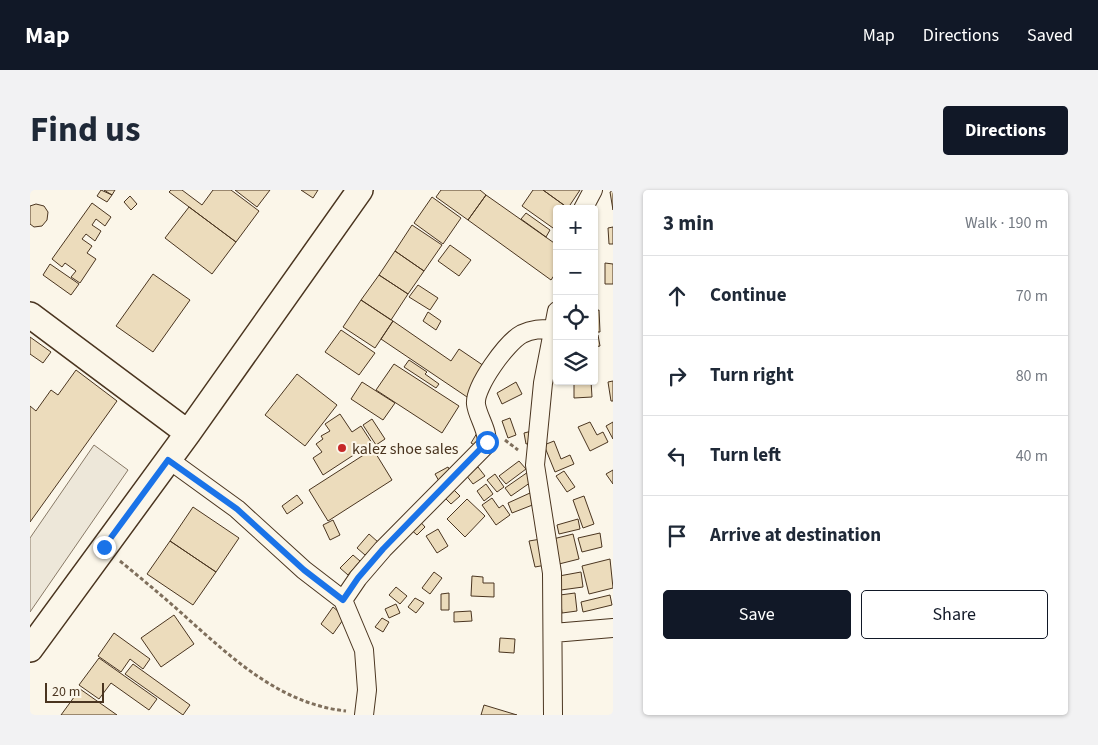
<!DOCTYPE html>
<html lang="en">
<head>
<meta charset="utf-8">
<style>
	body { margin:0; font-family:"Source Sans 3",sans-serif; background:#f2f2f3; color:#1f2937 }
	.controls { position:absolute; right:15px; top:15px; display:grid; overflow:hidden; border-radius:5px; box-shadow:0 1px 4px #0004 }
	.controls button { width:45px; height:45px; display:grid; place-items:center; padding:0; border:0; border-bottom:1px solid #e0e1e3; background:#fff; color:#1f2937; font:25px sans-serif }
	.scale { position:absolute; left:15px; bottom:12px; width:59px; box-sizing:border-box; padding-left:5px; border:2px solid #4a3520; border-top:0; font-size:14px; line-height:18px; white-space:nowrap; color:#4a3520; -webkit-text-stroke:4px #fbf6e9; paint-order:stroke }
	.stop { position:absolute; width:15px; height:15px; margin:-11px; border:4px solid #1a73e8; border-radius:50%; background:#fff }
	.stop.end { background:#1a73e8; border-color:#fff; box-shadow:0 1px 5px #0008 }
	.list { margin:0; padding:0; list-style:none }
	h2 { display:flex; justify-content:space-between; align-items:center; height:65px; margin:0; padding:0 20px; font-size:21px }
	h2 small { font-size:16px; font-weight:400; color:#747a83 }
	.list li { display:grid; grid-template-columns:32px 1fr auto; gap:15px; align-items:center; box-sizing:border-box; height:80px; padding:0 20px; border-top:1px solid #e0e1e3 }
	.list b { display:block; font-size:19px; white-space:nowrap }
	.list em { font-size:16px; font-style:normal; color:#747a83 }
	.actions { display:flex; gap:10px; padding:15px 20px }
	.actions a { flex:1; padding:11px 0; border:1px solid #111827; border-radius:5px; text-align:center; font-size:18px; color:#111827 }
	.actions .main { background:#111827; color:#fff }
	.icon { flex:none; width:28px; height:28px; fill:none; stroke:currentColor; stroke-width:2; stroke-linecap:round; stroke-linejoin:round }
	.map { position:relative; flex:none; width:583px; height:525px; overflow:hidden; border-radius:5px }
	header { display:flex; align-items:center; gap:30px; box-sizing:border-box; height:70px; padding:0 25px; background:#111827; color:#fff }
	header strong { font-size:24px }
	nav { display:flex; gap:28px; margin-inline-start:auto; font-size:18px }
	.intro { display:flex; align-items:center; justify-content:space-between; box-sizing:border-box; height:120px; padding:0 30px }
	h1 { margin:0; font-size:35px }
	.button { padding:12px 22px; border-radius:5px; background:#111827; color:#fff; font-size:18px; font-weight:700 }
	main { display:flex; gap:30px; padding:0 30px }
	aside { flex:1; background:#fff; border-radius:5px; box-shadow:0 1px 4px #0004 }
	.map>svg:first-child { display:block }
</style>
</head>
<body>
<header>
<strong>Map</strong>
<nav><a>Map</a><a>Directions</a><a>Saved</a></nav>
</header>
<div class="intro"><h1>Find us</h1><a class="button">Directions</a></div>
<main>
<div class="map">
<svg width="583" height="525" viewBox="0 0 583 525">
	<rect width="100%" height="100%" fill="#fbf6e9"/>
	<path fill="#ede7d9" stroke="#887966" d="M64,255L98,280L0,422V348Z"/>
	<path fill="#ecdcbc" stroke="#4a3520" d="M71,0L82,5L77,12L67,6Z
		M74,0H85L82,5Z
		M141,0H152L172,15L183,0H201L229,21L206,52L139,2Z
		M205,0H240L227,17Z
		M271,0H288L283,8Z
		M411,0H450L456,5L438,30L406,7Z
		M503,0H513L538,18L527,19V33L523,38L492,16Z
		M513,0H550L538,18Z
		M583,1V20L580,2Z
		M456,5L527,55V81L521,90L438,30Z
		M100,6L107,14L101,20L94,12Z
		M402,7L431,28L413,54L384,33Z
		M62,13L81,27L75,36L66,29L62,35L71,41L65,51L56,44L52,49L62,56L57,63L66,69L50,93L41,87L46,81L35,73L32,77L22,69Z
		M6,14L14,16L18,22L17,30L12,36L4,37L0,34V16Z
		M159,17L206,52L182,84L135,48Z
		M496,23L520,40L516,47L491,29Z
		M382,35L412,55L394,81L365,61Z
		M583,37V54H579L578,38Z
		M420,55L441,70L429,86L408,71Z
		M365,61L394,81L378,104L349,85Z
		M575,73L583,74V94H575Z
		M20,74L49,94L41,105L13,85Z
		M123,84L160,110L123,162L86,136Z
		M349,85L378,104L361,130L331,110Z
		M388,95L408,108L400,120L379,107Z
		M331,110L363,131L345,158L313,137Z
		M569,120L570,142H564V121Z
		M398,122L411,131L406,140L393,131Z
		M363,131L421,171L429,159L460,180L440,209L351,149Z
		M311,140L345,163L329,185L295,162Z
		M568,145L570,156L564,157V146Z
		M0,147L21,162L13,173L0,164Z
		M379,170L397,182L395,184L409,194L406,198L374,177Z
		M364,174L429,216L412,243L346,200Z
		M46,180L87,211L0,332V216L6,221L21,200L28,205Z
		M267,184L307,215L275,256L235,225Z
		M544,191H561L562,207L544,208Z
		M583,191V211H581L578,192Z
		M332,192L365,213L353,230L321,209Z
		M486,192L492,204L472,214L467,203Z
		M310,224L322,242L331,236L342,253L293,285L283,268L292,262L286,254L293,249L291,246L300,241L295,234Z
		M480,228L486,245L478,248L472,231Z
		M342,229L355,249L346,255L333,235Z
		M560,232L567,245L573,242L578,252L560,261L548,237Z
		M583,232V249L576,236Z
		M502,241L504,252L496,254L494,243Z
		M447,243L456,249L450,258L441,253Z
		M524,251L531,269L540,265L544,274L525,282L514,255Z
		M343,259L362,290L298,331L279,300Z
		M489,271L496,279L476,294L469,286Z
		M418,277L422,284L409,291L405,284Z
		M448,277L455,286L443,294L436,285Z
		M583,280V294L576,284Z
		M534,281L545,297L537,302L526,286Z
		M498,282L504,290L481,306L475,298Z
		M465,284L474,297L467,302L457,290Z
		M456,294L463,304L454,311L447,301Z
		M423,299L430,306L421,314L414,307Z
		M500,303L505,314L482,323L478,313Z
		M267,305L273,313L257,324L252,316Z
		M554,306L564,334L553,338L543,310Z
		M462,308L469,318L473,315L480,325L466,335L452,315Z
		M437,309L455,326L435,347L417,329Z
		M163,317L209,348L186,382L140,351Z
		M386,327L395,337L387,345L377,336Z
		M548,329L550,339L529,344L527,335Z
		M303,330L310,345L300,350L293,335Z
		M408,339L418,356L407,363L396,346Z
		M570,343L572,357L552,362L548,348Z
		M339,344L348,352L335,365L327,358Z
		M543,344L549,369L529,374L523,349Z
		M511,349L516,375L505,377L499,351Z
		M140,351L186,382L163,415L117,384Z
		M323,365L330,371L318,385L310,378Z
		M580,369L583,398L559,404L552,376Z
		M404,382L412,388L400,404L392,398Z
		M551,382L553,397L531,400L529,386Z
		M442,386L453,387V393H464V407L441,406Z
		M366,397L377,406L370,414L359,405Z
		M419,403V420H411V404Z
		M545,403L547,421L532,423L530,405Z
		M580,405L582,415L553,422L551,412Z
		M385,408L394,413L386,423L378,417Z
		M366,414L370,423L359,428L355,419Z
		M303,417L315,427L303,444L291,434Z
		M441,421L442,431L424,432V422Z
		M144,425L164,454L131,477L111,448Z
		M352,428L359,432L353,442L345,437Z
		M84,443L120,469L113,479L100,469L91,482L68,466Z
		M470,448L485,449L484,463L469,462Z
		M69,468L127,509L119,520L81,493L69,509L49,495Z
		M103,474L160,515L153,525L95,484Z
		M50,499L87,525H31Z
		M454,515L487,525H451Z"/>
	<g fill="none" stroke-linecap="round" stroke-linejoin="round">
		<g stroke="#4a3520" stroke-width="20">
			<path id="minor" d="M553,19L563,0
				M138,269L207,319L274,380L313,410L334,460L337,500L334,525
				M313,410L328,388L353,359L456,255C460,243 447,226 446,214C444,197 477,152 492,144C502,139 511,139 522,139
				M523,443L583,438
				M523,525L522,383L505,275L513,193L527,121"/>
		</g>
		<g stroke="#4a3520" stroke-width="28">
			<path id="secondary" d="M0,125L158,243
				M0,459L158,243L330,0"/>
		</g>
		<path stroke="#7f6f5c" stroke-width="3" stroke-dasharray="4 2.5" stroke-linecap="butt" d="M475,250L488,260
			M90,371C113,390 135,408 157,428C204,470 251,514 316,521"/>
		<use href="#minor" stroke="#fbf6e9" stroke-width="18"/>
		<use href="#secondary" stroke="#fbf6e9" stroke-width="25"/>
	</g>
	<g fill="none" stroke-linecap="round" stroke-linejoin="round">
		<path stroke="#1a73e8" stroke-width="6" d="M74,357L138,270L207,319L274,380L313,410L328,388L353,359L457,252"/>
	</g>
	<circle fill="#c62828" stroke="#fbf6e9" stroke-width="2" cx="312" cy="258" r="5"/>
	<g text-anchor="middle" stroke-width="4" stroke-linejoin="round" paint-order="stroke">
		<g font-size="16" fill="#4a3520" stroke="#fbf6e9" text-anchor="start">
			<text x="322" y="264">kalez shoe sales</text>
		</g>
	</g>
</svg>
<div class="controls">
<button>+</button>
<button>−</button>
<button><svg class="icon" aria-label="locate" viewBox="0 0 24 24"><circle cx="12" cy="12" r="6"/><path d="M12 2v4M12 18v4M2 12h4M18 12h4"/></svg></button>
<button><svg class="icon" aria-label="layers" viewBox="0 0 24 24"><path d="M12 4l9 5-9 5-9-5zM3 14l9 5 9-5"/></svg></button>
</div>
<div class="scale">20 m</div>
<div class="stop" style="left:457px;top:252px"></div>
<div class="stop end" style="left:74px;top:357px"></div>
</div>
<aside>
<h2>3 min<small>Walk · 190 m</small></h2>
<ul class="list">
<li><svg class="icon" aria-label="ahead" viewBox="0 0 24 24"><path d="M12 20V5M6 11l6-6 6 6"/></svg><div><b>Continue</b></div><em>70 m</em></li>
<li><svg class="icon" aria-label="right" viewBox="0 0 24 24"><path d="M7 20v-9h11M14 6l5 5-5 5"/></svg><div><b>Turn right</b></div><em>80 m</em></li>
<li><svg class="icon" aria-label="left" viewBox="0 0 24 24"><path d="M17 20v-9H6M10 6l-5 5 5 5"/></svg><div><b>Turn left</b></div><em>40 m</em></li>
<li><svg class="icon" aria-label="arrive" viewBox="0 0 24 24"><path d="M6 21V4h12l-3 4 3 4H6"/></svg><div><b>Arrive at destination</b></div></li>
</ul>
<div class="actions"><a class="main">Save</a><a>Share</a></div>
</aside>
</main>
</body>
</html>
